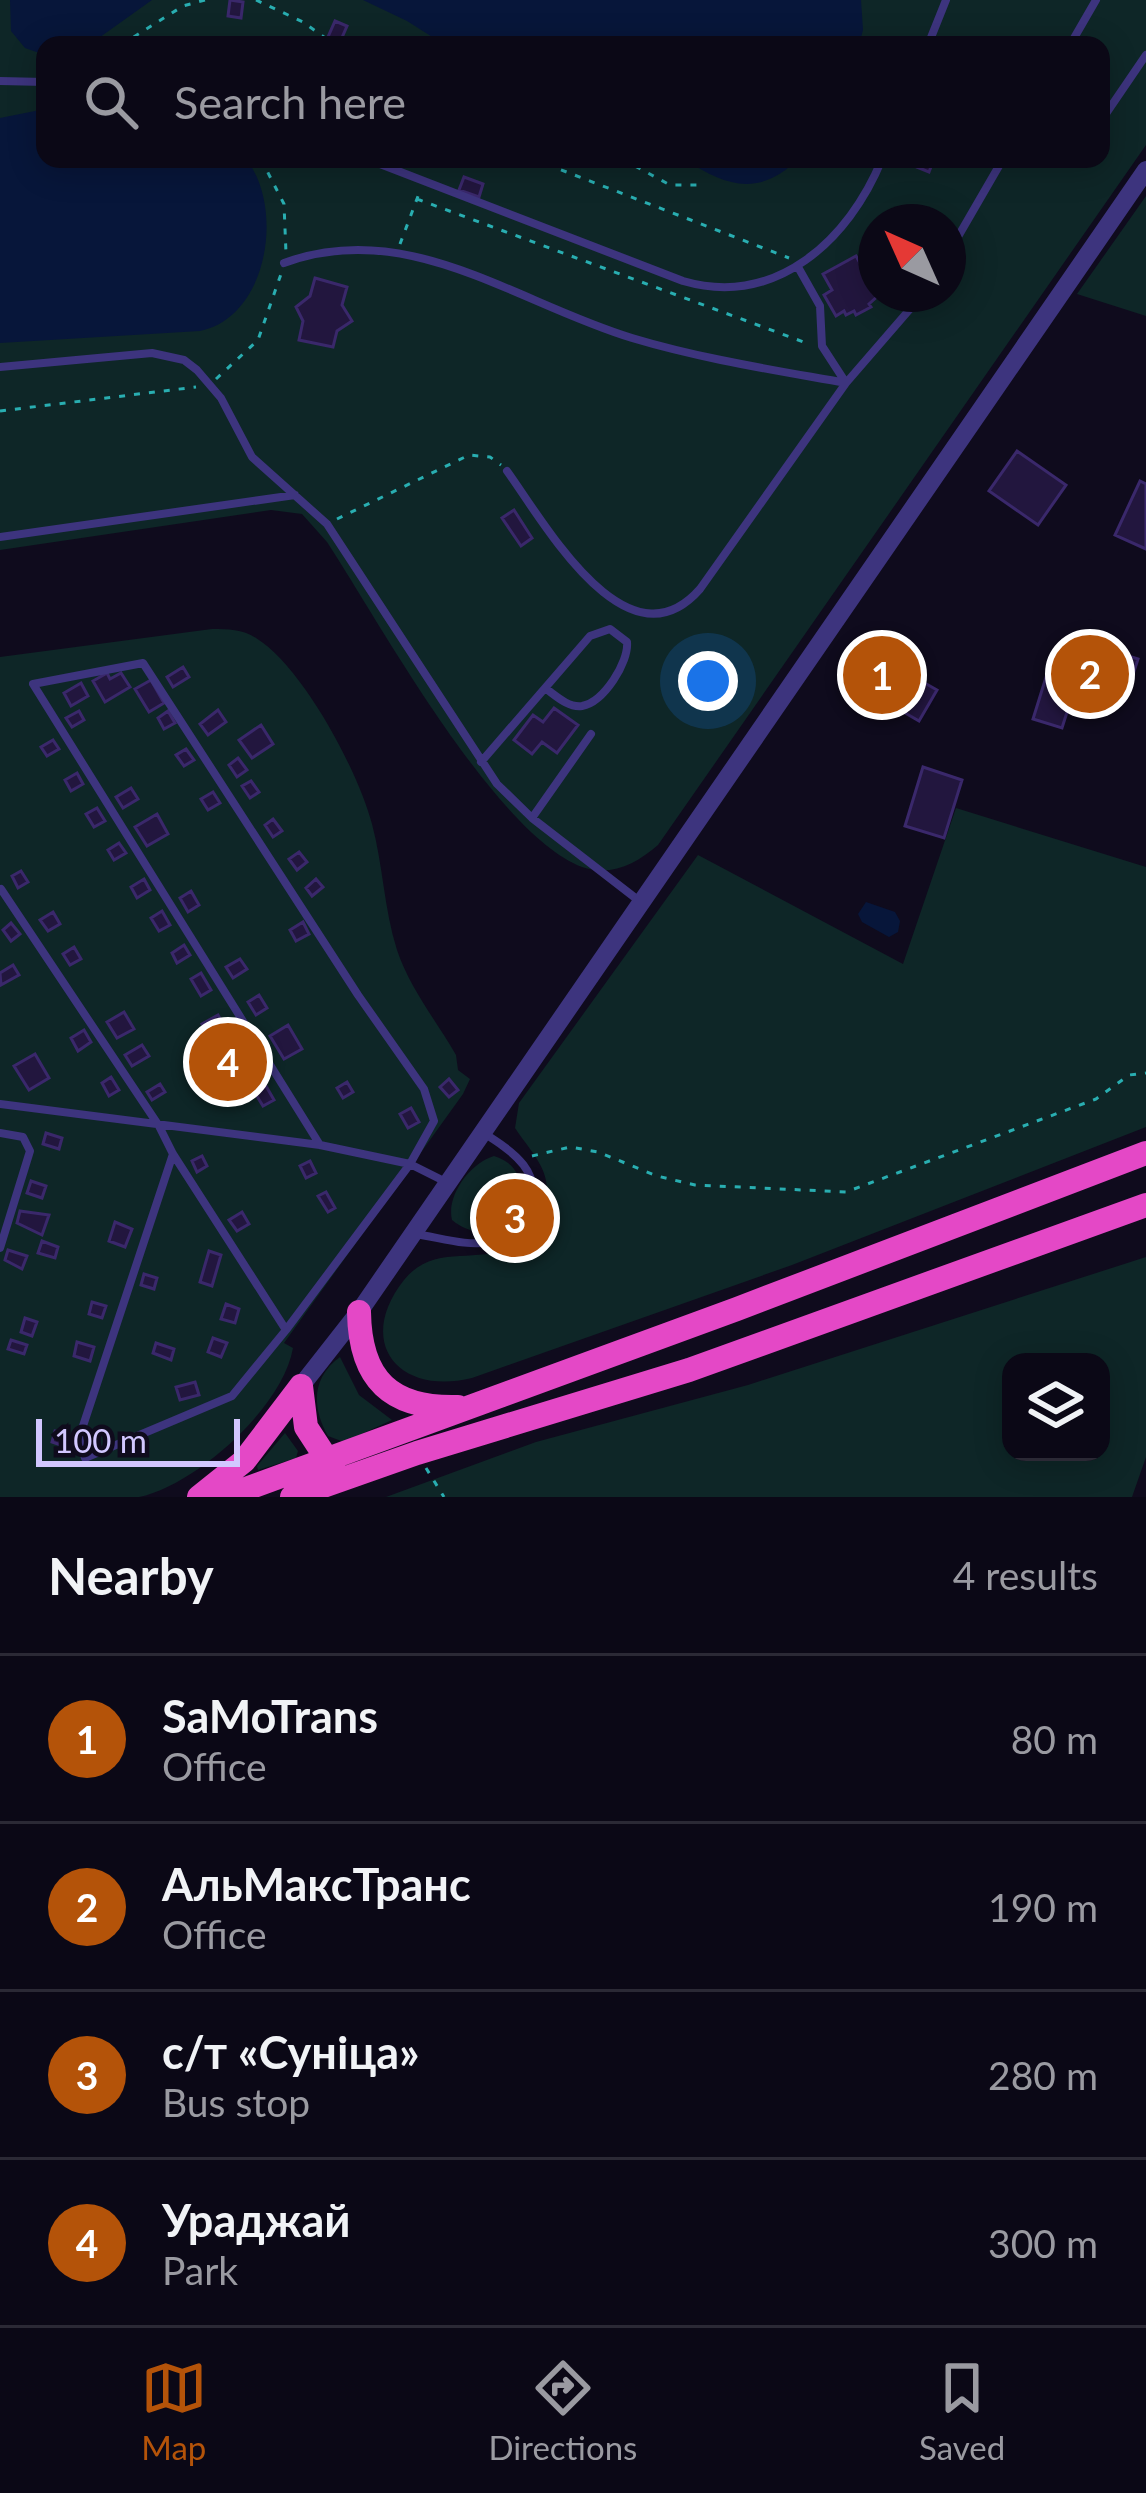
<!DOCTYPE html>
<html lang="en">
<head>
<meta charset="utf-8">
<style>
	body { margin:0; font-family:Lato,sans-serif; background:#14111f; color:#f1f3f6 }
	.controls { position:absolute; right:36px; bottom:36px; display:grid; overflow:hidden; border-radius:24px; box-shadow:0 6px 30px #0003 }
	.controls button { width:108px; height:108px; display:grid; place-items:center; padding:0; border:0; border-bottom:3px solid #2b2935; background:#0b0816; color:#f1f3f6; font:60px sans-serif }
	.compass { position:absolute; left:858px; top:204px; width:108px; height:108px; border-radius:50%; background:#0b0816; box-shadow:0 6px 30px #0003; rotate:315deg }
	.scale { position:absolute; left:36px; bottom:30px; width:204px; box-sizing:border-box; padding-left:12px; border:6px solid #d2c7ff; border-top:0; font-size:33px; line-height:42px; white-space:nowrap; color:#d2c7ff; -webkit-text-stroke:9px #0f0b1d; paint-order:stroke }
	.you { position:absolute; left:708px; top:681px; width:42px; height:42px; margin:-30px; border:9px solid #fff; border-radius:50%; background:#1a73e8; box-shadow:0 0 0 18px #1a73e833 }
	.badge { display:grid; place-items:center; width:78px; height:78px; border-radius:50%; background:#b45309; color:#fff; font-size:39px; font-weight:700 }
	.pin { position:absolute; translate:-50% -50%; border:6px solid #fff; box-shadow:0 3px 12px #0006 }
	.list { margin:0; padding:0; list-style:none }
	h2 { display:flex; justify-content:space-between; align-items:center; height:156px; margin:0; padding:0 48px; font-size:51px }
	h2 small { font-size:39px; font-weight:400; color:#9a9aa1 }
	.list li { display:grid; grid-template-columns:78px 1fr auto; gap:36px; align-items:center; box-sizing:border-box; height:168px; padding:0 48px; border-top:3px solid #2b2935 }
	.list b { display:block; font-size:45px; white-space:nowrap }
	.list p { margin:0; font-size:39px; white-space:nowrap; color:#9a9aa1 }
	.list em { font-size:39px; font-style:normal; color:#9a9aa1 }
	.icon { flex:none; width:66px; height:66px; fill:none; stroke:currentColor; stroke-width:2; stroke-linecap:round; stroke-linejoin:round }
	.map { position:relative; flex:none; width:1146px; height:1497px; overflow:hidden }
	.search { position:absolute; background:#0b0816; box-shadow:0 6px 30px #0003; left:36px; right:36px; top:36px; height:132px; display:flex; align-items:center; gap:30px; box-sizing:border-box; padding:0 42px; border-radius:24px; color:#9a9aa1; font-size:45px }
	.sheet { height:828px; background:#0b0816 }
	nav { display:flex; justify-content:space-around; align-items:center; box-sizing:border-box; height:168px; border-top:3px solid #2b2935; background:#0b0816; font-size:33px; color:#9a9aa1 }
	nav a { display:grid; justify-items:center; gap:6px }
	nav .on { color:#b45309 }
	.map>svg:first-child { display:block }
</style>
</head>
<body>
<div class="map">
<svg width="1146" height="1497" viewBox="0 0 1146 1497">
	<rect width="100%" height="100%" fill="#0f0b1d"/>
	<path fill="#0e2627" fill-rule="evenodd" d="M0,0H1146V145L658,845C636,864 611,877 582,867C495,834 380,623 327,542L302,514L271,510L0,550ZM45,45H1101V159H45ZM876,222H948V294H876Z
		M1146,196V316L1077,294Z
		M212,629C228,629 242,629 256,638C303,667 358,771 372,824C383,865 384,909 397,950C410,989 436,1020 456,1055L458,1070L470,1079L463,1094L284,1343L293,1348C283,1407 196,1485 139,1497C106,1497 37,1497 0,1497V657Z
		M956,808L1146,867V1127L792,1265L472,1378C398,1396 355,1342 404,1280C444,1230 505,1287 542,1210C558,1176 532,1154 515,1128L519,1103L698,855L903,964Z
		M494,1156C553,1174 502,1262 452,1220C446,1196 470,1163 494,1156Z
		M1146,1257V1457L1132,1497H386L536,1442L748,1385ZM1011,1362H1101V1452H1011Z
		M340,1357L359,1395L392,1420L344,1442L328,1436C312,1408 311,1378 340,1357Z
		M285,1433L298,1451L296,1458L258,1470L257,1466Z"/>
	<path fill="#07163a" d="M10,0H152L89,45H45V55L25,48L11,31Z
		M363,0H861L863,30L859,45H445L407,21Z
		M45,109V159H246C285,208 268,317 200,331L0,343V118Z
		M685,159H798C760,197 725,187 685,159Z
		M866,902L895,912L900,921L898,932L889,937L862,922L858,914Z"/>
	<path fill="#22163e" stroke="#3a286b" stroke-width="3" d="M230,0L243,2L241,18L228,16Z
		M335,21L347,26L340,42L328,37Z
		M911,159H934L929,172L909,164Z
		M464,177L483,184L479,197L459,190Z
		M856,256L865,272L873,268L876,294H880L869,304L871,307L856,315L854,311L846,315L844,311L836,316L824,295L832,290L823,274Z
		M315,278L347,287L342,305L352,321L337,331L333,347L299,340L303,321L296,307L310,296Z
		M1017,451L1066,485L1038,525L989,491Z
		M1140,481L1146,484V549L1115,535Z
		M514,510L532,538L521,546L502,518Z
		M876,638L908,657L900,669L937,690L919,721L850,681Z
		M1076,639L1138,659L1125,700L1076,684L1062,728L1033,719L1052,658L1069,664Z
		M183,667L189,677L173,687L167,677Z
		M107,673L110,679L121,673L130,687L105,702L93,681Z
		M151,680L164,703L149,712L135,689Z
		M81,683L88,696L71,706L64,693Z
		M554,708L578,725L557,753L542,742L532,754L514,740L533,715L543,722Z
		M218,710L226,722L208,735L200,724Z
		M79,711L84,720L72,727L66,718Z
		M168,711L175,723L164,729L158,718Z
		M261,725L273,744L252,758L239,740Z
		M53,740L59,749L47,756L41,747Z
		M186,749L194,760L184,766L176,755Z
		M238,758L247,770L237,777L229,765Z
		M923,767L962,780L944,838L905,826Z
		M77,773L83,784L71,791L65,780Z
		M251,781L259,792L250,798L242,786Z
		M131,788L138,799L123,808L116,797Z
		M213,792L220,803L208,810L201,799Z
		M97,808L105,821L94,827L86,814Z
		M157,814L168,834L147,846L135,827Z
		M273,819L282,831L273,837L265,825Z
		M119,843L126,853L114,860L108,850Z
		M299,852L307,862L297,870L289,859Z
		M21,871L28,882L18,888L12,876Z
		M144,879L150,890L137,898L131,887Z
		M316,879L323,887L312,896L306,888Z
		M191,891L199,905L188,912L180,898Z
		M162,911L170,925L159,931L151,918Z
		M53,912L60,924L48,931L40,920Z
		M303,922L309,934L296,941L290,930Z
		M11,923L20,934L11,941L3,930Z
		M184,945L190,955L177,963L172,953Z
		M74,947L81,959L70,965L63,954Z
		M240,959L247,969L233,978L226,967Z
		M13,965L19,975L1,985L0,973Z
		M201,973L211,990L201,996L191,979Z
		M259,995L267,1008L256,1015L248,1002Z
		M124,1012L134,1029L117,1038L107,1022Z
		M218,1015L228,1032L213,1041L202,1024Z
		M288,1025L302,1049L284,1059L270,1036Z
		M84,1030L91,1042L78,1051L71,1038Z
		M142,1045L149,1056L132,1066L125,1055Z
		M248,1049L256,1063L244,1070L236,1056Z
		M35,1054L49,1078L29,1090L14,1066Z
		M111,1077L119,1090L109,1096L102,1083Z
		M449,1079L458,1090L449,1097L440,1087Z
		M347,1082L353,1092L343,1098L337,1088Z
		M160,1084L165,1092L152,1100L147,1092Z
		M266,1086L274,1100L263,1106L255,1093Z
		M411,1108L419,1122L408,1128L400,1114Z
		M46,1133L62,1138L59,1149L43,1144Z
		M202,1156L207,1166L197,1172L192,1161Z
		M310,1161L316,1173L306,1178L300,1166Z
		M31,1181L46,1186L42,1198L27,1193Z
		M326,1192L335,1208L328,1212L318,1196Z
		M20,1211L49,1215L42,1235L17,1223Z
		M242,1212L249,1224L237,1231L229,1220Z
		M115,1222L132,1229L125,1247L109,1241Z
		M42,1241L58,1247L55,1258L38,1253Z
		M8,1250L27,1256L22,1269L5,1260Z
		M209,1251L221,1255L212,1286L200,1282Z
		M144,1274L157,1278L154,1289L141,1285Z
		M92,1302L106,1306L102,1318L89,1314Z
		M226,1304L239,1309L235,1323L221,1319Z
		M25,1318L37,1322L32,1336L21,1332Z
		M213,1338L227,1343L221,1357L208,1352Z
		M11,1340L27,1345L24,1354L8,1349Z
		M77,1342L94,1347L90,1361L74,1356Z
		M156,1343L174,1349L171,1360L153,1353Z
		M195,1382L199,1395L180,1400L176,1387Z
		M55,1431L68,1434L64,1446L52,1442Z"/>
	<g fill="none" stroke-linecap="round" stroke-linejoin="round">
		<path stroke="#29aeb1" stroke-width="3" stroke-dasharray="6 9" stroke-linecap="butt" d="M256,0L303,22L335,45
			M121,45L183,6L205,0
			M261,159L284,204L286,253
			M533,159L789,258
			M622,159L670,185H705
			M417,199L809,344
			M400,244L420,191
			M216,379L258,340L281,274
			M0,411L196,387
			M337,519L469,455L490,457L501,465
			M532,1156L570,1147L598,1152L657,1176L695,1185L846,1192L1096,1099L1129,1075L1146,1073
			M426,1468L444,1497"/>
		<path stroke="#3d347e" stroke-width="8" d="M928,45L946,0
			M1070,45L1096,0
			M0,81L45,82
			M1101,121L1146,55
			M367,159L683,281C776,308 849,240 882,159
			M1072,163L1075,159
			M948,254L1003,159
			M284,263C408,217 516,303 632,338C702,359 774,370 846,383L923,294
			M0,367L152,353L184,360L197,370L221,398L252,457L327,524L497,784L532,818L638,900
			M507,471C544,522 627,672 700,589L846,383L822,346L820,306L798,267
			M0,537L295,495
			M481,762L590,636L610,629L627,642C629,662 604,702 582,706C568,708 555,695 545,688
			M532,818L591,734
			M1,889L159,1126L173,1154L286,1330
			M0,1104L320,1145L410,1164L446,1182
			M0,1133L23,1137L30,1151L0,1248
			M173,1154L79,1438L85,1458L232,1396L286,1330L410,1164L434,1121L424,1089L358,995L143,663L33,684L320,1145
			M415,1234C438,1237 467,1247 491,1242C507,1238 520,1227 527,1213C547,1173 512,1151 482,1132"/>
		<path stroke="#3d347e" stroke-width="18" d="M301,1386L359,1312L1146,170"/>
		<path stroke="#e448c6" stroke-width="24" d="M359,1312C360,1380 391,1409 458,1407
			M301,1386L306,1427L334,1470
			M199,1497L244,1461L301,1386
			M224,1497L737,1309L1146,1153
			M292,1497L417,1453L689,1370L1146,1205"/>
	</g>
</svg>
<div class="controls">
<button><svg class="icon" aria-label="layers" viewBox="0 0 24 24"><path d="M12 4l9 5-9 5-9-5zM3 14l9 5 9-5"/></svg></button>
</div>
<svg class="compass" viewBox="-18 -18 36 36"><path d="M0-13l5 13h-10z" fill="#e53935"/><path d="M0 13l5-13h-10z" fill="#9a9aa1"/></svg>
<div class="scale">100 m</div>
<div class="you"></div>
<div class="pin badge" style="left:882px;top:675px">1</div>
<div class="pin badge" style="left:1090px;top:674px">2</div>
<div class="pin badge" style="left:515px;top:1218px">3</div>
<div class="pin badge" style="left:228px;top:1062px">4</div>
<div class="search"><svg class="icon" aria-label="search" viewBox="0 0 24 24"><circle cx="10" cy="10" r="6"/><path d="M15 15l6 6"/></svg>Search here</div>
</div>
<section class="sheet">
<h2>Nearby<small>4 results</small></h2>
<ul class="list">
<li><span class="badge">1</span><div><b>SaMoTrans</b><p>Office</p></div><em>80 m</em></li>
<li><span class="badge">2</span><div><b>АльМаксТранс</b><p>Office</p></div><em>190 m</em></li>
<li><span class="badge">3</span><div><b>с/т «Суніца»</b><p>Bus stop</p></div><em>280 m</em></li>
<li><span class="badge">4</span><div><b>Ураджай</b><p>Park</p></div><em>300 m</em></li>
</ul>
</section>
<nav>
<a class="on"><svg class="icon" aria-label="map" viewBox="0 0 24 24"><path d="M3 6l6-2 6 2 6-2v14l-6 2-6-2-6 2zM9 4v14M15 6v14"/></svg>Map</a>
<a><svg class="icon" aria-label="directions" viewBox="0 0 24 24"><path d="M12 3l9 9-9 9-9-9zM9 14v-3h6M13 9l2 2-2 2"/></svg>Directions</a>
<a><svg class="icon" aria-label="saved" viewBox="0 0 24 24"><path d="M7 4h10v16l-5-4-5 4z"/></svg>Saved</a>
</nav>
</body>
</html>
